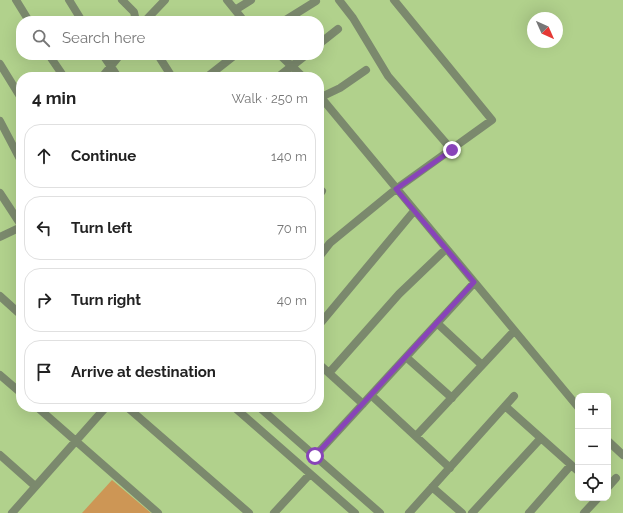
<!DOCTYPE html>
<html lang="en">
<head>
<meta charset="utf-8">
<style>
	body { margin:0; font-family:Raleway,sans-serif; background:#f6f6f6; color:#222 }
	.controls { position:absolute; right:12px; bottom:12px; display:grid; overflow:hidden; border-radius:8px; box-shadow:0 4px 16px #0002 }
	.controls button { width:36px; height:36px; display:grid; place-items:center; padding:0; border:0; border-bottom:1px solid #e0e0e0; background:#fff; color:#222; font:20px sans-serif }
	.compass { position:absolute; left:527px; top:12px; width:36px; height:36px; border-radius:50%; background:#fff; box-shadow:0 4px 16px #0002; rotate:135deg }
	.stop { position:absolute; width:12px; height:12px; margin:-9px; border:3px solid #8844b8; border-radius:50%; background:#fff }
	.stop.end { background:#8844b8; border-color:#fff; box-shadow:0 1px 4px #0008 }
	.list { margin:0; padding:0; list-style:none }
	h2 { display:flex; justify-content:space-between; align-items:center; height:52px; margin:0; padding:0 16px; font-size:17px }
	h2 small { font-size:13px; font-weight:400; color:#767676 }
	.list li { display:grid; grid-template-columns:26px 1fr auto; gap:12px; align-items:center; box-sizing:border-box; height:64px; margin:0 8px 8px; padding:0 8px; border:1px solid #e0e0e0; border-radius:16px }
	.list b { display:block; font-size:15px; white-space:nowrap }
	.list em { font-size:13px; font-style:normal; color:#767676 }
	.icon { flex:none; width:22px; height:22px; fill:none; stroke:currentColor; stroke-width:2; stroke-linecap:round; stroke-linejoin:round }
	.map { position:relative; flex:none; width:623px; height:513px; overflow:hidden }
	.search { position:absolute; background:#fff; box-shadow:0 4px 16px #0002; left:16px; top:16px; width:308px; height:44px; display:flex; align-items:center; gap:10px; box-sizing:border-box; padding:0 14px; border-radius:16px; color:#767676; font-size:15px }
	.panel { position:absolute; background:#fff; box-shadow:0 4px 16px #0002; left:16px; top:72px; width:308px; height:340px; border-radius:16px }
	.map>svg:first-child { display:block }
</style>
</head>
<body>
<div class="map">
<svg width="623" height="513" viewBox="0 0 623 513">
	<rect width="100%" height="100%" fill="#b1d18c"/>
	<path fill="#cd9655" d="M112,480L151,513H82Z"/>
	<g fill="none" stroke-linecap="round" stroke-linejoin="round">
		<path stroke="#7b896d" stroke-width="8" d="M16,0L29,21
			M69,0L82,21
			M122,0L134,12L136,21
			M227,0L244,21
			M339,0L353,18L388,76L452,150
			M235,10L251,0
			M145,21L165,0
			M284,21L316,1
			M319,44L338,29
			M49,55L64,77
			M103,55L118,77
			M158,55L172,77
			M280,55L303,77
			M0,64L21,98
			M102,77L120,55
			M207,77L235,55
			M278,77L306,55
			M319,95L578,407
			M319,98L340,88L366,70
			M0,121L21,161
			M0,193L21,225
			M319,195L322,191
			M0,237L21,227
			M319,257L330,243L396,189L492,120L394,0
			M0,296L21,315
			M437,323L482,365
			M319,325L414,211
			M406,357L452,398
			M319,364L363,404
			M329,373L399,294L446,249
			M0,375L21,393
			M371,395L450,468
			M505,406L578,471
			M37,407L158,513
			M127,407L249,513
			M234,407L355,513
			M259,407L380,513
			M416,436L514,331
			M608,441L623,455
			M0,455L35,486
			M315,456L474,283
			M432,487L462,513
			M608,487L616,478
			M12,513L106,407
			M274,513L310,474
			M409,513L514,396
			M472,513L541,438
			M529,513L571,465
			M584,513L598,498"/>
	</g>
	<g fill="none" stroke-linecap="round" stroke-linejoin="round">
		<path stroke="#8844b8" stroke-width="5" d="M315,456L474,282L396,189L452,150"/>
	</g>
</svg>
<div class="controls">
<button>+</button>
<button>−</button>
<button><svg class="icon" aria-label="locate" viewBox="0 0 24 24"><circle cx="12" cy="12" r="6"/><path d="M12 2v4M12 18v4M2 12h4M18 12h4"/></svg></button>
</div>
<svg class="compass" viewBox="-18 -18 36 36"><path d="M0-13l5 13h-10z" fill="#e53935"/><path d="M0 13l5-13h-10z" fill="#767676"/></svg>
<div class="stop" style="left:315px;top:456px"></div>
<div class="stop end" style="left:452px;top:150px"></div>
<div class="search"><svg class="icon" aria-label="search" viewBox="0 0 24 24"><circle cx="10" cy="10" r="6"/><path d="M15 15l6 6"/></svg>Search here</div>
<section class="panel">
<h2>4 min<small>Walk · 250 m</small></h2>
<ul class="list">
<li><svg class="icon" aria-label="ahead" viewBox="0 0 24 24"><path d="M12 20V5M6 11l6-6 6 6"/></svg><div><b>Continue</b></div><em>140 m</em></li>
<li><svg class="icon" aria-label="left" viewBox="0 0 24 24"><path d="M17 20v-9H6M10 6l-5 5 5 5"/></svg><div><b>Turn left</b></div><em>70 m</em></li>
<li><svg class="icon" aria-label="right" viewBox="0 0 24 24"><path d="M7 20v-9h11M14 6l5 5-5 5"/></svg><div><b>Turn right</b></div><em>40 m</em></li>
<li><svg class="icon" aria-label="arrive" viewBox="0 0 24 24"><path d="M6 21V4h12l-3 4 3 4H6"/></svg><div><b>Arrive at destination</b></div></li>
</ul>
</section>
</div>
</body>
</html>
